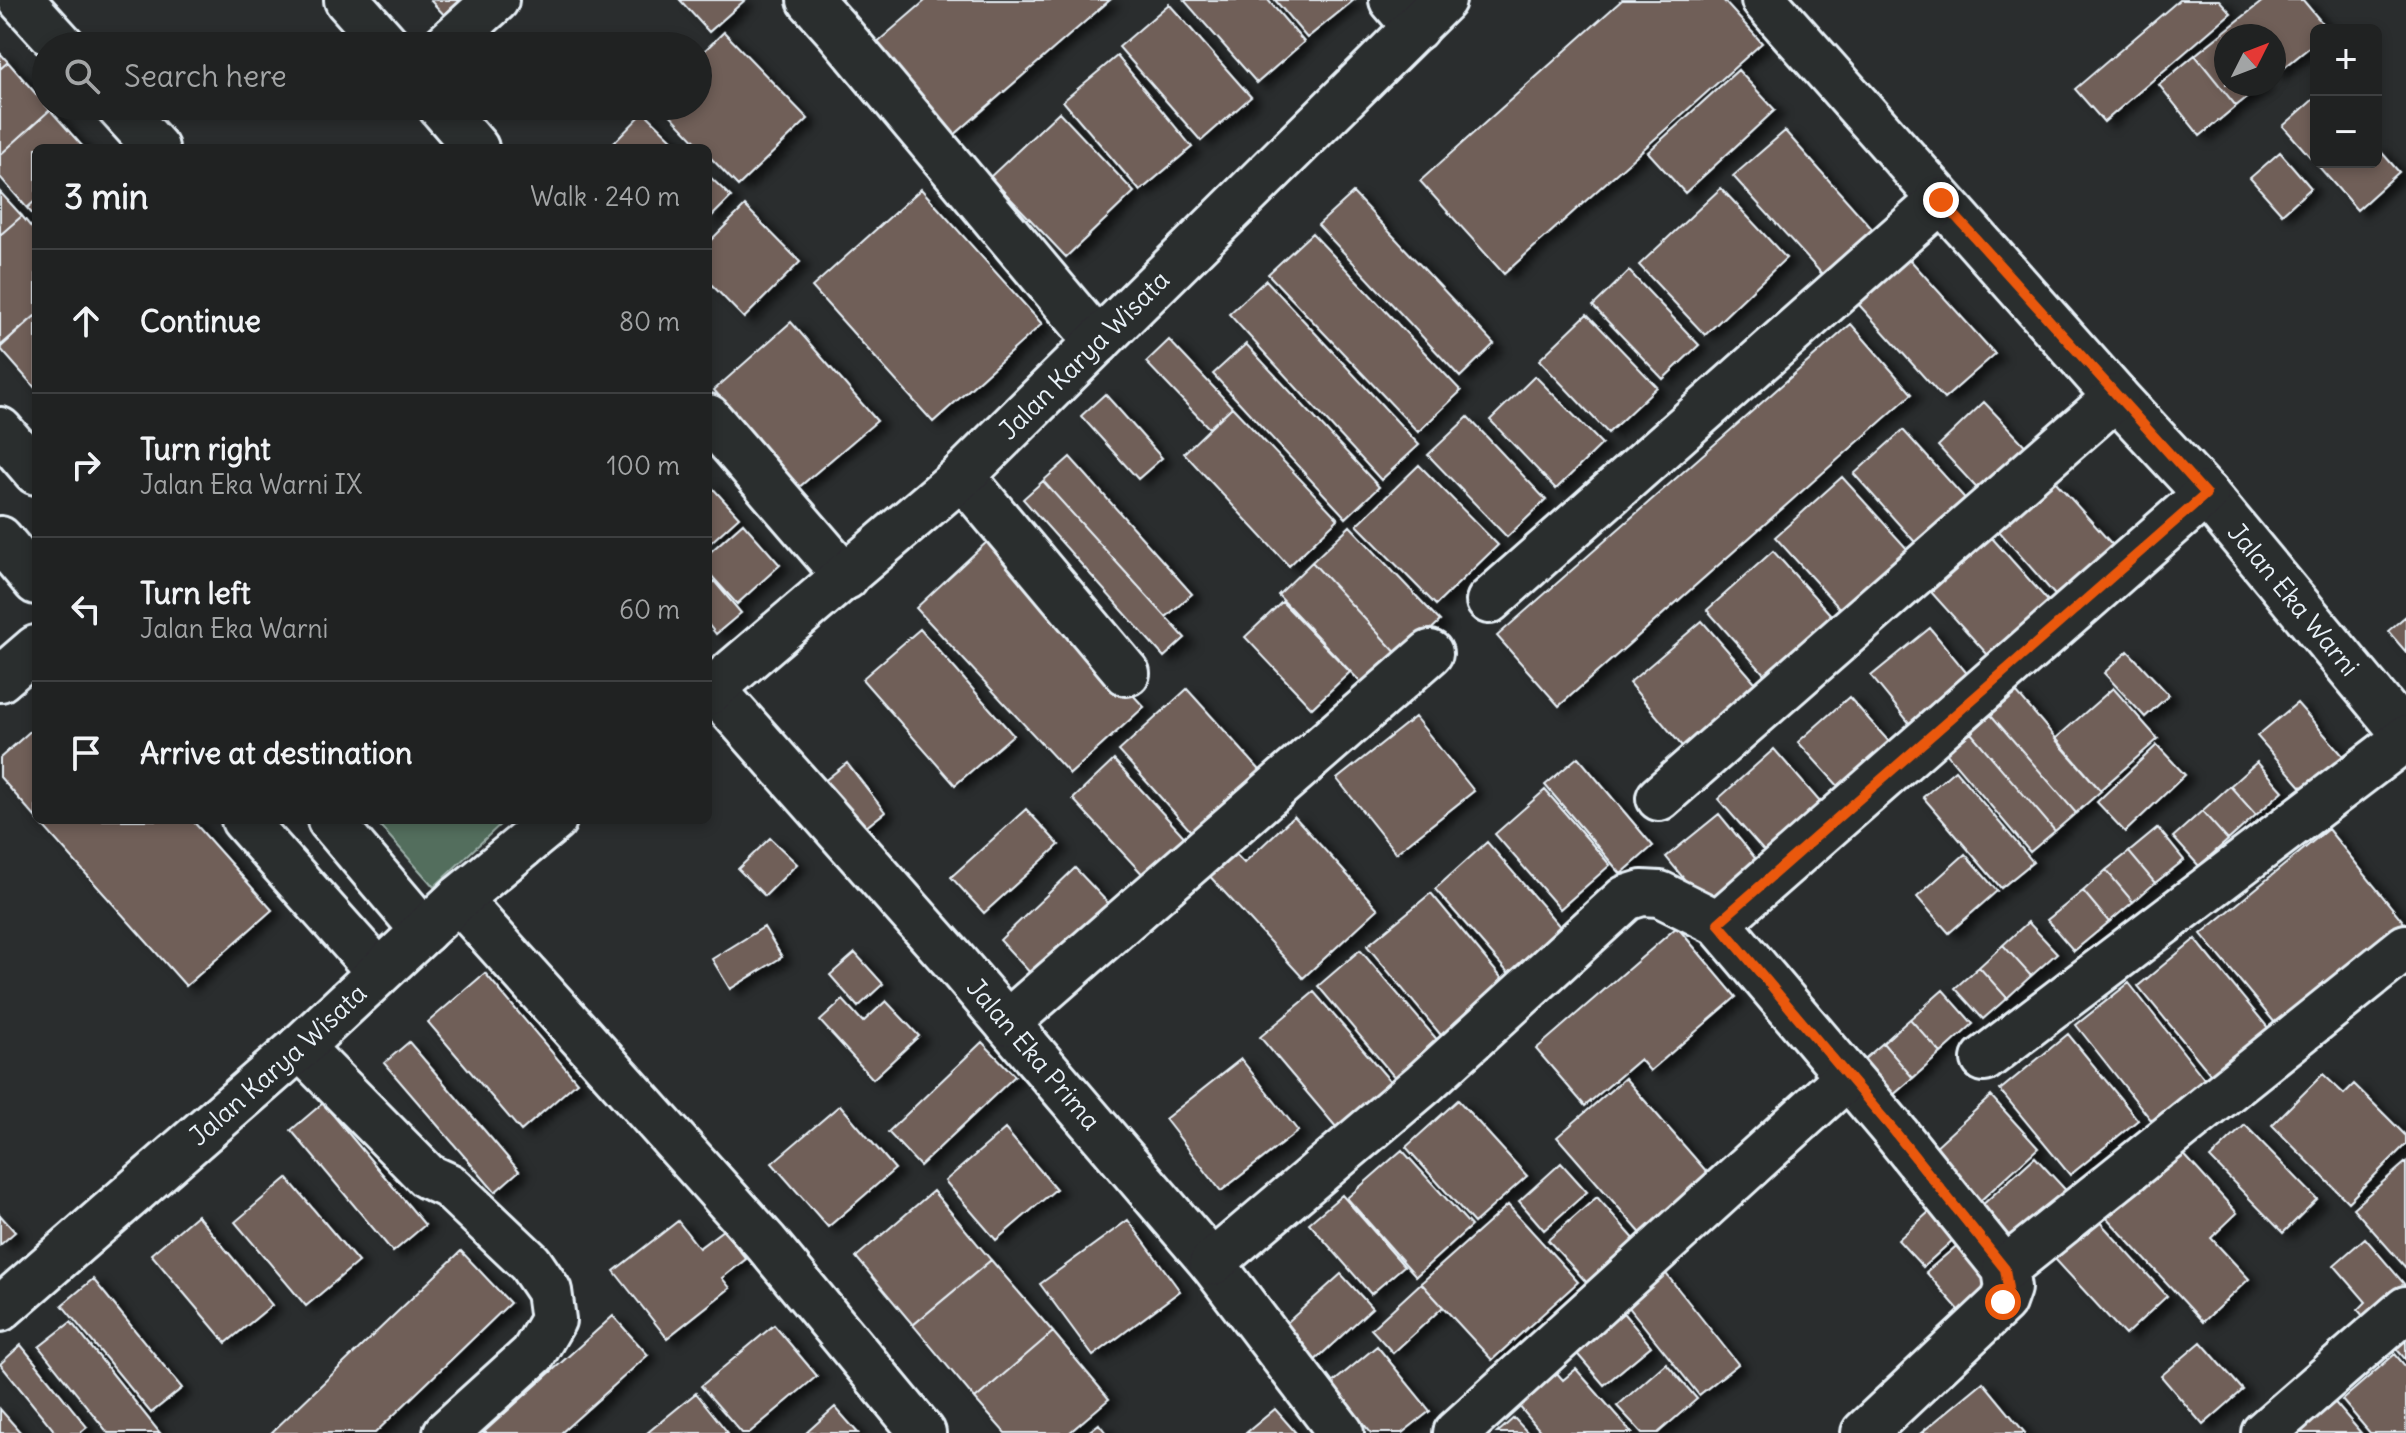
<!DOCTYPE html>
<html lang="en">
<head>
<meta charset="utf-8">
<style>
	body { margin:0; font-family:Delius,sans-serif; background:#2d2f2f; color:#f1f3f6 }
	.controls { position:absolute; right:24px; top:24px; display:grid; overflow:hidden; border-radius:12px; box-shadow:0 4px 12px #0003 }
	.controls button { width:72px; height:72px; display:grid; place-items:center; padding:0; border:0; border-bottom:2px solid #3d3f40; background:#202222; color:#f1f3f6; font:40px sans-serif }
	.compass { position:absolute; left:2214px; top:24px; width:72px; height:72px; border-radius:50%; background:#202222; box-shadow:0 4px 12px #0003; rotate:48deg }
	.stop { position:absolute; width:24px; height:24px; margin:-18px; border:6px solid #ea580c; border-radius:50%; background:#fff }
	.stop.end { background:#ea580c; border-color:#fff; box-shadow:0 2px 8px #0008 }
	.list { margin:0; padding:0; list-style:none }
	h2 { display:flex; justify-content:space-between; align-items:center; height:104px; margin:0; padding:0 32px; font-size:34px }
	h2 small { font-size:26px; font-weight:400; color:#a2a4a5 }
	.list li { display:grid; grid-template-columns:52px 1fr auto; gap:24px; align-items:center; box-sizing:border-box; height:144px; padding:0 32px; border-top:2px solid #3d3f40 }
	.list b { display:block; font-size:30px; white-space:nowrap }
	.list p { margin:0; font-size:26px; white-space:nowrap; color:#a2a4a5 }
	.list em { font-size:26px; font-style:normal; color:#a2a4a5 }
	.icon { flex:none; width:44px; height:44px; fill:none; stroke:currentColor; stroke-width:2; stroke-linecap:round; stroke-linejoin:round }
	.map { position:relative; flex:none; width:2406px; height:1433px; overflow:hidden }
	.search { position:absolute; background:#202222; box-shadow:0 4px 12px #0003; left:32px; top:32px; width:680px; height:88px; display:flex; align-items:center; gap:20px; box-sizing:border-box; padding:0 28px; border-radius:44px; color:#a2a4a5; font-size:30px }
	.panel { position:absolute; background:#202222; box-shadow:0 4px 12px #0003; left:32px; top:144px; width:680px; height:680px; border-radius:12px }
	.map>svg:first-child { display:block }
</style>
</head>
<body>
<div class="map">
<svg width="2406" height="1433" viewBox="0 0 2406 1433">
	<defs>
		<filter id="shadow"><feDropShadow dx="9" dy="5" stdDeviation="4" flood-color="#0009"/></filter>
	</defs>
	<rect width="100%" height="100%" fill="#2a2d2e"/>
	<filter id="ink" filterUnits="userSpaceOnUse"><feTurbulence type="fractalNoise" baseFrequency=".0125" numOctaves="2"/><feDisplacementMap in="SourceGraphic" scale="16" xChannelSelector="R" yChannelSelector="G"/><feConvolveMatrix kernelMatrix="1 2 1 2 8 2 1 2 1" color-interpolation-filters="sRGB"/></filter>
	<g filter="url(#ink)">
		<path fill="#526e5d" stroke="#9db0aa" stroke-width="2" d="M375,820H505L434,887Z"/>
		<path fill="#705e58" stroke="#e8f1f8" stroke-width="2" filter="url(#shadow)" d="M430,0H468L448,19Z
			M680,0H745L709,32Z
			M926,0H1110L953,136L875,44Z
			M1184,0H1268L1304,42L1257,83Z
			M1275,0H1354L1307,38Z
			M1622,0H1723L1762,43L1504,274L1420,181Z
			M2179,0H2219L2231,13L2104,122L2075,89Z
			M2264,0H2303L2328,30H2316V42L2274,76V36H2226V84H2264L2236,106L2195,55Z
			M1169,4L1251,97L1201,141L1119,47Z
			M724,32L808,119L738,186L708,155V148H702L662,106H698V57Z
			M0,53L8,62L0,69Z
			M2195,55L2236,106L2200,136L2159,85Z
			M1117,56L1192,147L1140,191L1063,101Z
			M8,62L50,110L0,155V69Z
			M1738,70L1775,110L1685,193L1648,152Z
			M2316,97V162H2376V146L2399,172L2357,210L2283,126Z
			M50,110L84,148H36V200L27,208L0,177V155Z
			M644,112L681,148H609Z
			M1059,112L1134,192L1066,257L990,177Z
			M1785,131L1873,230L1822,274L1733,176Z
			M2280,152L2311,188L2282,214L2250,178Z
			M708,175L731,197L708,220Z
			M1721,188L1786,258L1705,335L1639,265Z
			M921,189L1042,324L933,422L812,287Z
			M0,192L22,216L0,235Z
			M1353,193L1494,344L1460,377L1318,225Z
			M36,200V218L27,208Z
			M745,206L800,262L744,318L708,281V243Z
			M22,216L36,233V315L0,346V235Z
			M1312,233L1461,391L1418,432L1268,274Z
			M1903,252L1995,354L1944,399L1852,297Z
			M1629,271L1699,345L1663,379L1593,306Z
			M1266,280L1419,445L1381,480L1229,314Z
			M1587,314L1657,387L1608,433L1539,360Z
			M36,315V389L0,348Z
			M791,322L877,421L798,488L714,390Z
			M1851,324L1912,394L1559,706L1497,636Z
			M1169,340L1232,407L1209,428L1146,362Z
			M1246,344L1379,487L1346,518L1213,374Z
			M1535,376L1602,444L1556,489L1490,420Z
			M1105,394L1162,458L1138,479L1081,416Z
			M1984,402L2031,452L1984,496L1938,446Z
			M1232,407L1338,519L1289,566L1184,453Z
			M1468,417L1546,500L1507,537L1428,455Z
			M1903,430L1971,505L1922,550L1854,474Z
			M1070,457L1192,594L1166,617L1043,481Z
			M1419,465L1498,545L1436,605L1357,525Z
			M1842,477L1918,561L1851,621L1775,537Z
			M1043,481L1185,638L1164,657L1023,499Z
			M2055,481L2118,551L2061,602L1999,531Z
			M708,483L739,517L708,545Z
			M743,523L780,565L737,604L708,572V554Z
			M1350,526L1440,621L1401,658L1312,562Z
			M1992,538L2056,610L1996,664L1931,592Z
			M989,540L1144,707L1070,774L916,608Z
			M1773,551L1840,625L1774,685L1707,610Z
			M1312,562L1401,658L1367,689L1278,595Z
			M714,581L741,613L716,634L708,624V586Z
			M1282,602L1350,672L1312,708L1245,637Z
			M2406,616V652L2388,631Z
			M1702,621L1766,695L1692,758L1629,683Z
			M1930,628L1974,682L1915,730L1871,676Z
			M920,629L1013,735L955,785L862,679Z
			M2128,651L2169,695L2145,717L2104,673Z
			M2113,688L2158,739L2100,790L2055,739Z
			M1187,689L1266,777L1197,838L1119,751Z
			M2017,693L2101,791L2076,813L1991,715Z
			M1849,697L1891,744L1841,789L1798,742Z
			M2297,703L2344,757L2304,790L2257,736Z
			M1991,715L2076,813L2055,831L1971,733Z
			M1415,717L1474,791L1396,853L1337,779Z
			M36,726V818L0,777V758Z
			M1971,733L2055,831L2030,852L1946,753Z
			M2157,745L2185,775L2125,832L2097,802Z
			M1774,749L1826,809L1770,858L1718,799Z
			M1578,757L1653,846L1621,874L1545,785Z
			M1114,760L1188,841L1147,879L1073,799Z
			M2257,762L2283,791L2256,815L2230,786Z
			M847,763L885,812L851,839L812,791Z
			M1955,770L2033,862L2001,888L1923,797Z
			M2230,786L2256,815L2228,840L2202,811Z
			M1545,790L1610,865L1560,909L1495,834Z
			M1026,809L1059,845L984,913L951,877Z
			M2202,811L2228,840L2199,866L2173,837Z
			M1719,814L1764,869L1711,912L1666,857Z
			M1294,816L1378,909L1303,978L1205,871L1230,848L1244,863Z
			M38,820H192L272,910L186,986Z
			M2158,828L2184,860L2155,883L2129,852Z
			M2328,829L2406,925L2280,1029L2201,934Z
			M770,838L797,864L765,896L738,869Z
			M1487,842L1562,929L1510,975L1435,889Z
			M2129,852L2155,883L2133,902L2106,870Z
			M1965,854L1997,891L1949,933L1917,897Z
			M1075,868L1109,904L1033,976L1000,940Z
			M2106,870L2133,902L2109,922L2083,891Z
			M2083,891L2109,922L2074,951L2047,920Z
			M1431,893L1508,986L1445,1040L1367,946Z
			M2028,922L2057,953L2031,976L2003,945Z
			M764,927L782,957L730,989L712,959Z
			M1677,927L1736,997L1650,1071L1640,1059L1585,1106L1536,1049Z
			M2195,939L2269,1029L2212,1076L2138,986Z
			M2003,945L2031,976L2007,998L1979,967Z
			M1360,950L1445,1049L1402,1086L1318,986Z
			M855,953L883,984L858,1007L830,975Z
			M1979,967L2007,998L1983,1019L1955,988Z
			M485,973L577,1082L521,1131L428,1022Z
			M2129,983L2205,1080L2152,1121L2076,1025Z
			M1943,990L1973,1024L1941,1053L1910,1019Z
			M1314,992L1396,1088L1342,1134L1260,1037Z
			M843,1000L863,1022L886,1001L919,1036L873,1079L820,1021Z
			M1910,1019L1941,1053L1913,1078L1883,1043Z
			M2068,1034L2138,1120L2070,1175L2000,1090Z
			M409,1042L519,1171L495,1192L384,1063Z
			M982,1042L1015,1076L920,1166L888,1132Z
			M1883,1043L1913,1078L1884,1103L1854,1068Z
			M1241,1059L1298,1131L1221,1191L1165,1119Z
			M2323,1074L2344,1094L2354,1084L2406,1136V1144L2348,1202L2272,1125Z
			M1625,1078L1713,1179L1645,1238L1557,1137Z
			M1991,1096L2038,1148L1980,1201L1933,1149Z
			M1458,1100L1527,1176L1474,1223L1406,1147Z
			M323,1103L425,1225L393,1252L291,1130Z
			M840,1105L895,1169L828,1227L772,1163Z
			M2245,1125L2317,1199L2283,1233L2210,1158Z
			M1005,1129L1056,1189L996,1240L945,1181Z
			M2179,1149L2237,1213L2211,1238L2249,1279L2203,1322L2106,1217Z
			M1402,1150L1471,1226L1416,1276L1347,1198Z
			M2035,1157L2071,1196L2015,1247L1979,1208Z
			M2406,1162V1268L2353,1208Z
			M1561,1163L1587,1192L1544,1230L1519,1201Z
			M287,1178L358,1262L306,1306L235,1222Z
			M933,1191L991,1260L913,1325L856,1257Z
			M1342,1195L1404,1266L1371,1294L1309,1223Z
			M1597,1197L1636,1241L1588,1284L1548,1240Z
			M1508,1205L1578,1282L1492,1360L1421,1283Z
			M2087,1208L2167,1296L2125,1335L2044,1247Z
			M1930,1211L1955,1238L1923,1267L1898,1240Z
			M0,1215L15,1232L0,1245Z
			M197,1215L272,1305L226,1343L151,1254Z
			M1128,1220L1180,1291L1093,1356L1040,1284Z
			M678,1221L699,1248L723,1230L746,1259L722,1278L730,1288L667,1338L614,1271Z
			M2365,1238L2406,1286V1301L2374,1329L2358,1310L2366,1302L2334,1265Z
			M1960,1243L1999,1289L1966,1318L1926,1272Z
			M461,1251L510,1303L375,1433H271Z
			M991,1260L1053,1332L975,1399L913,1325Z
			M1663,1270L1738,1364L1699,1395L1624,1301Z
			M1341,1274L1372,1308L1312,1363L1281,1328Z
			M93,1279L182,1388L151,1413L62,1305Z
			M1421,1283L1443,1307L1393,1353L1371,1329Z
			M1614,1302L1651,1346L1604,1385L1567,1342Z
			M613,1316L648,1355L561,1433H483Z
			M71,1322L160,1433H108L39,1347Z
			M774,1325L817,1376L749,1433H742L701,1386Z
			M1053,1332L1109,1399L1069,1433H1005L975,1399Z
			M2406,1335V1360L2394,1346Z
			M2201,1342L2243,1390L2203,1425L2161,1376Z
			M21,1345L87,1427L80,1433H56L0,1364Z
			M1377,1346L1430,1411L1402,1433H1371L1331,1384Z
			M2395,1354L2406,1367V1433H2370L2342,1400Z
			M1666,1363L1697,1399L1658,1433H1642L1617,1406Z
			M1576,1369L1632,1433H1542L1518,1405L1556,1372L1563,1380Z
			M1983,1382L2025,1433H1921Z
			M696,1393L728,1433H647Z
			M2332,1399L2361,1433H2292Z
			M835,1407L858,1433H806Z
			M0,1409L21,1433H0Z
			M1275,1409L1296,1433H1246Z
			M1514,1418L1528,1433H1497Z
			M1099,1424L1106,1433H1087Z"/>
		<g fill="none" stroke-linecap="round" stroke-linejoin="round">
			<g stroke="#e8f1f8" stroke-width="50">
				<g id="minor">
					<path d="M21,0L63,46"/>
					<path d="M347,0L388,46"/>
					<path d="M810,0L836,29L1098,342"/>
					<path d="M1392,0L1416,28"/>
					<path id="s1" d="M1764,0L2116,397L2206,494L2406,736"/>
					<path d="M445,46L496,0"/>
					<path d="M118,106L156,148"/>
					<path d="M440,106L476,148"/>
					<path d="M708,417L846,577"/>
					<path d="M0,430L36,472"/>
					<path d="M962,476L1127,673"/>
					<path d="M0,539L36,582"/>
					<path d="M1489,601L1941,200"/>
					<path d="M0,679L36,648"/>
					<path id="s2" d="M713,689L953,960L1212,1263L1341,1433"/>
					<path id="s3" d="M708,693L962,476L1443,0"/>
					<path d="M1659,798L2116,397"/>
					<path d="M244,820L379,972"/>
					<path d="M330,820L424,931"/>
					<path d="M458,899L766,1243L923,1433"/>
					<path d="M1718,923L2206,494"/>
					<path d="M1007,1023L1430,653"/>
					<path d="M300,1047L427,1176L449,1186L530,1263L549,1291L553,1320L533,1354L446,1433"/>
					<path d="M1984,1059L2406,738"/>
					<path d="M1212,1263L1423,1084L1626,898L1642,893L1660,894L1718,923L1895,1132L2005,1269L2008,1288L2003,1302L1864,1433"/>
					<path d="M2005,1269L2406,947"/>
					<path id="s4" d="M0,1309L300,1047L458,899L554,820"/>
					<path d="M1456,1433L1847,1077"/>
					<path d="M2264,1433L2406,1309"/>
				</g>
			</g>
			<use href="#minor" stroke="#2a2d2e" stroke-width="44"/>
		</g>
	</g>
	<g fill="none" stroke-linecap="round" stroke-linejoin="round" filter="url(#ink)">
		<path stroke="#ea580c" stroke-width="10" d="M1941,200L2206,494L1718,923L1895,1132L2005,1269L2008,1288L2003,1302"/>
	</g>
	<g text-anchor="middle" stroke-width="7" stroke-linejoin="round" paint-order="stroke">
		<g font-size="26" fill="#e8f1f8" stroke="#2a2d2e">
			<text dy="9" stroke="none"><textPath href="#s3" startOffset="506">Jalan Karya Wisata</textPath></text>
			<text dy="9" stroke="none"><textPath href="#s1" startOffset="800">Jalan Eka Warni</textPath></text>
			<text dy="9" stroke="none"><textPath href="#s2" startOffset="486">Jalan Eka Prima</textPath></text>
			<text dy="9" stroke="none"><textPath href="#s4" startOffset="370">Jalan Karya Wisata</textPath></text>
		</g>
	</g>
</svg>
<div class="controls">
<button>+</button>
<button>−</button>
</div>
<svg class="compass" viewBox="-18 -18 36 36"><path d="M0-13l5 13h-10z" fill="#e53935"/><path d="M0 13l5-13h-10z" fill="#a2a4a5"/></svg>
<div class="stop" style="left:2003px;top:1302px"></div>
<div class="stop end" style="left:1941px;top:200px"></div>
<div class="search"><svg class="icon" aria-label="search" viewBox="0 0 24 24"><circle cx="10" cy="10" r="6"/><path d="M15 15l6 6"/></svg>Search here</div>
<section class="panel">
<h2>3 min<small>Walk · 240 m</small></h2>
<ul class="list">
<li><svg class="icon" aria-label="ahead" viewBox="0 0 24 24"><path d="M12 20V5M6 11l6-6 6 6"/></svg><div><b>Continue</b></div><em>80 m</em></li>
<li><svg class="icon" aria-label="right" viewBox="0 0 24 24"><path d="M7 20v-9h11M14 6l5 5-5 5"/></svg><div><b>Turn right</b><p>Jalan Eka Warni IX</p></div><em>100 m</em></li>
<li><svg class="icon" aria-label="left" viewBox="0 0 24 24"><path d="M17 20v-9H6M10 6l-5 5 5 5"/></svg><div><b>Turn left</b><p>Jalan Eka Warni</p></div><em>60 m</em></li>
<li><svg class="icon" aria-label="arrive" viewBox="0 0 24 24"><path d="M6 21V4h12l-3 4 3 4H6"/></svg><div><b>Arrive at destination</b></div></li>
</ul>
</section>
</div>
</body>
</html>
